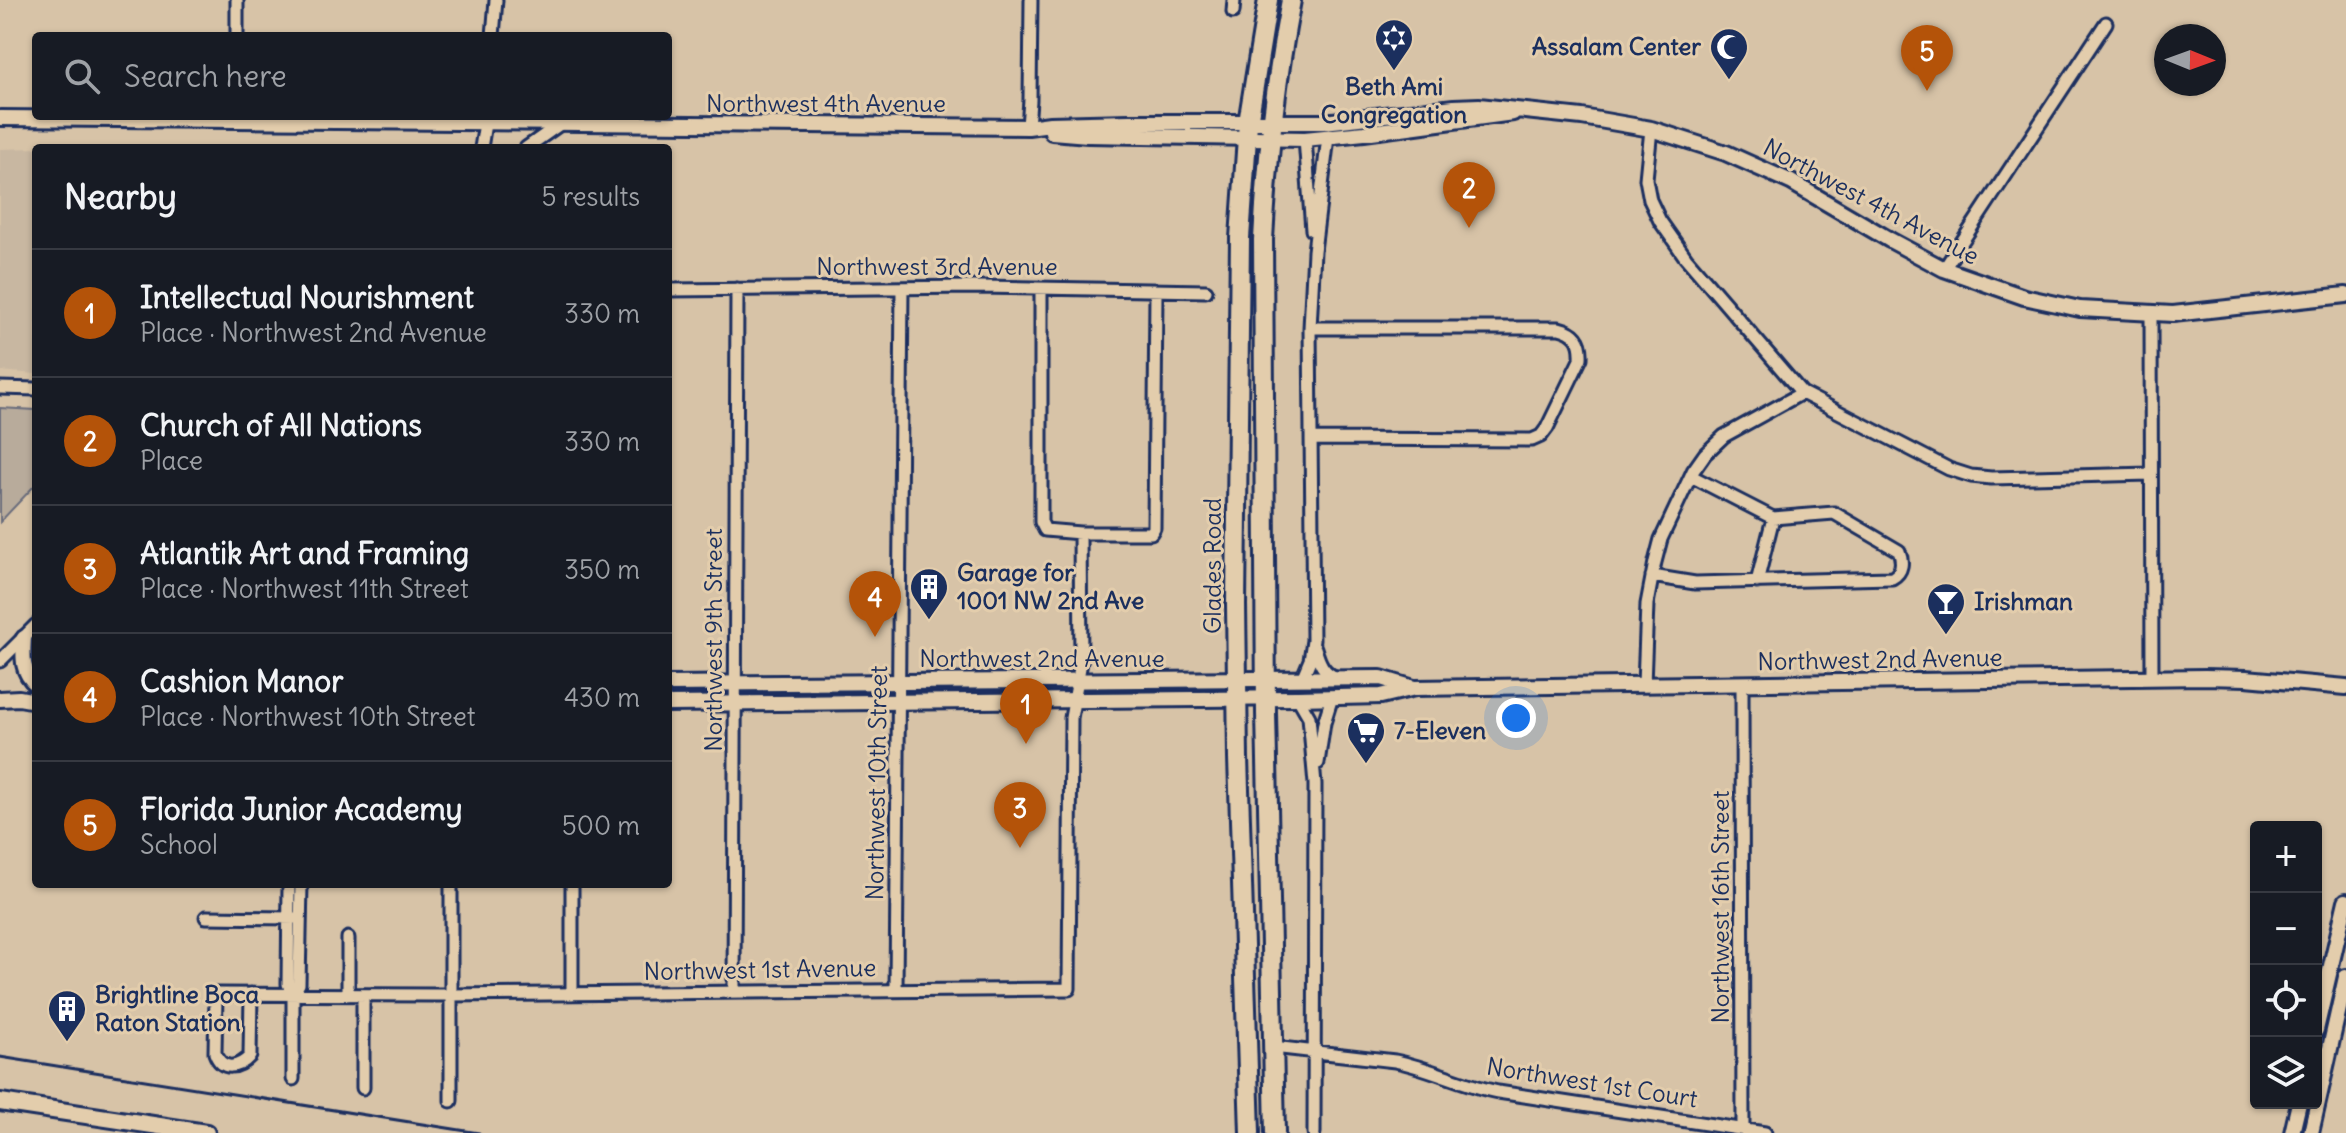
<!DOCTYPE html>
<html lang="en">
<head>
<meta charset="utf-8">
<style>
	body { margin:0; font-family:Delius,sans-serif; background:#242831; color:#f1f3f6 }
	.controls { position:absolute; right:24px; bottom:24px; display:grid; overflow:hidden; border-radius:8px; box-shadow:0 2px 6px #0004 }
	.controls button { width:72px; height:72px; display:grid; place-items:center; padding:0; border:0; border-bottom:2px solid #363941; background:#171b24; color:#f1f3f6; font:40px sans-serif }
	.compass { position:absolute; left:2154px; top:24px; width:72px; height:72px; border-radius:50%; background:#171b24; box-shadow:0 2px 6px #0004; rotate:91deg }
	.you { position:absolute; left:1516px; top:718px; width:28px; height:28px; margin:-20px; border:6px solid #fff; border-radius:50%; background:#1a73e8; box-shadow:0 0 0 12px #1a73e833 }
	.badge { display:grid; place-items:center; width:52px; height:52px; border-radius:50%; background:#b45309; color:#fff; font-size:26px; font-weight:700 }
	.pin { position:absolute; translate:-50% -66px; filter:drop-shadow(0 2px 4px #0008) }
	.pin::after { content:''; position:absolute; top:42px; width:28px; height:24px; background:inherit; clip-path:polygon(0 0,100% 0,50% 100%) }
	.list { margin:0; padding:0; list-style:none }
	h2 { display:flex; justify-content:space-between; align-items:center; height:104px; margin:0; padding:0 32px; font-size:34px }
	h2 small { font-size:26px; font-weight:400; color:#9ea1a6 }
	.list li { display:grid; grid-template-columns:52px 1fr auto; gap:24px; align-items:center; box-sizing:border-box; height:128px; padding:0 32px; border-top:2px solid #363941 }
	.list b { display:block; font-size:30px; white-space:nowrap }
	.list p { margin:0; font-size:26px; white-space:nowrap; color:#9ea1a6 }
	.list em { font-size:26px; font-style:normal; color:#9ea1a6 }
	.icon { flex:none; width:44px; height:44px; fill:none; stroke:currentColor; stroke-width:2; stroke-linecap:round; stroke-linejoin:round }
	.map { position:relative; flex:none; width:2346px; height:1133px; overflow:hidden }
	.search { position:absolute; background:#171b24; box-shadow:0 2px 6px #0004; left:32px; top:32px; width:640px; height:88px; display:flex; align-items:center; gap:20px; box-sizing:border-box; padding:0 28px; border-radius:8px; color:#9ea1a6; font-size:30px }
	.panel { position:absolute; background:#171b24; box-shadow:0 2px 6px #0004; left:32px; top:144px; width:640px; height:744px; border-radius:8px }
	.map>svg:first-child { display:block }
</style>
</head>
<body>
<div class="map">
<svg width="2346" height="1133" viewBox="0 0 2346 1133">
	<rect width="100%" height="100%" fill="#d7c3a7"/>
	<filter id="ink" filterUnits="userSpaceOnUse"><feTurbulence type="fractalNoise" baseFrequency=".0125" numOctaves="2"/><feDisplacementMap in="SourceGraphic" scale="16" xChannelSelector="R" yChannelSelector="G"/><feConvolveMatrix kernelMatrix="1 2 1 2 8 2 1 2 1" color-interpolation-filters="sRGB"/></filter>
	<g filter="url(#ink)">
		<path fill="#c8b7a1" d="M36,148V374L0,371V149Z"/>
		<path fill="#b8ab9b" stroke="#6a6d7c" stroke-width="2" d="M0,408L36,410V484L0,522Z"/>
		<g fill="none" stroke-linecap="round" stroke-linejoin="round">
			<g stroke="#1b2f5e" stroke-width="17">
				<path id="minor" d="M1233,12L1234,0
					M237,36V0
					M493,36L496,0
					M1028,127L1030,100L1031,0
					M1651,129L1646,179L1650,200L1660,221L1686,258L1802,393L1949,469L1971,476L1991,478L2150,474
					M1305,139L1312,230
					M481,148L486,117
					M526,148L560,124
					M1944,269L2106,23
					M1041,289V522L1045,530L1080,533H1151L1154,528L1156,292
					M668,290L977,287L1206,291
					M2151,314L2152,678
					M1310,328H1559C1576,332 1582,341 1581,358L1547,428L1541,436L1532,440L1311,439
					M0,388L36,389
					M1652,576L1695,583L1892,578C1903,572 1903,561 1899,551L1834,513L1773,518L1691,476
					M1757,582L1773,518
					M1315,648C1319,662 1323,673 1337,678
					M0,661L36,625
					M1302,679L1310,660L1313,640L1310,328L1314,251L1328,137
					M1742,684L1743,1129
					M1644,685L1647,604L1655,562L1661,539L1693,471L1705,454L1724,436L1802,393
					M1298,698L1309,717L1315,784L1314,1133
					M1318,763L1324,723L1332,697
					M289,884L288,984L293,994V1079
					M206,917L296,918
					M896,990L902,288
					M734,991L737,289
					M251,994L250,1056C239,1068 222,1072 215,1053L216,994L437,995H451L1069,989L1071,718L1081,662L1080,533
					M293,994L299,984L301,884
					M572,994V884
					M348,995V938
					M1273,1047L1395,1061C1431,1068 1462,1085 1498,1092L1765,1133
					M363,1088V995
					M451,1101V884"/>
			</g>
			<g stroke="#1b2f5e" stroke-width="20">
				<path id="tertiary" d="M0,118L1028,127L1050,124L1129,122H1324L1454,107L1479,106L1582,117L1651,129L1726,153L1791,182L1890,240L1944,269L2024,297L2080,309L2173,314L2346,295
					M1052,132L1088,135L1305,139L1364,133L1513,113
					M24,638C23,656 21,672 36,684
					M668,684L1381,678L1414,688
					M0,699L19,698L36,701
					M668,704L1298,698L1381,696L1415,688L2205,677L2246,678L2346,687
					M2316,1030L2346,901
					M2292,1133L2299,1103
					M2311,1133L2346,977"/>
			</g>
			<g stroke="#1b2f5e" stroke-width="22">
				<path id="secondary" d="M0,1102L206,1133"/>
			</g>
			<g stroke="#1b2f5e" stroke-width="24">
				<path id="primary" d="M1250,1133L1238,758L1236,605L1240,238L1248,123L1268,0
					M1275,1133L1266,713L1263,240C1267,160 1276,79 1291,0"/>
			</g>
			<use href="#minor" stroke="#e3cdac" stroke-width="11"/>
			<use href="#tertiary" stroke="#e3cdac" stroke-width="14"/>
			<use href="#secondary" stroke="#e3cdac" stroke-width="16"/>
			<use href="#primary" stroke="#e3cdac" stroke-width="18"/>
			<path stroke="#1b2f5e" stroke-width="3" d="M0,1057L479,1133"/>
		</g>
	</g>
	<defs>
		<g id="synagogue-pin" transform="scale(2)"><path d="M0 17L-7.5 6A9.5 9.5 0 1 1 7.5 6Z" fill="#1b2f5e" stroke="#e3cdac"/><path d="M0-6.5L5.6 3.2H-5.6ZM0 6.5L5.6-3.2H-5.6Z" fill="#fff"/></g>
		<g id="mosque-pin" transform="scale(2)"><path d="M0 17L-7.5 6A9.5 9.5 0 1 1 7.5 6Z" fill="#1b2f5e" stroke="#e3cdac"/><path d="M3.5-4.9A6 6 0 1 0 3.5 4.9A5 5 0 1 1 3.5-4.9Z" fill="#fff"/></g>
		<g id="building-pin" transform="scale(2)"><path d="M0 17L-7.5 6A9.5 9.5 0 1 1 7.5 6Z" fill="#1b2f5e" stroke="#e3cdac"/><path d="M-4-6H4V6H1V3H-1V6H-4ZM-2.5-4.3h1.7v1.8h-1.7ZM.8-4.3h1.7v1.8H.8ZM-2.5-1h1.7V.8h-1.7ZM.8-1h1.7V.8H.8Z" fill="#fff"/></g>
		<g id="bar-pin" transform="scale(2)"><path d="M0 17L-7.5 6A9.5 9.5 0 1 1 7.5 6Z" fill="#1b2f5e" stroke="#e3cdac"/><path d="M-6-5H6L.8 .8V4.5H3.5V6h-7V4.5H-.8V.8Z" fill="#fff"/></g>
		<g id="supermarket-pin" transform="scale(2)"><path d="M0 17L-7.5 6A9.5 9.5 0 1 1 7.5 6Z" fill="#1b2f5e" stroke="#e3cdac"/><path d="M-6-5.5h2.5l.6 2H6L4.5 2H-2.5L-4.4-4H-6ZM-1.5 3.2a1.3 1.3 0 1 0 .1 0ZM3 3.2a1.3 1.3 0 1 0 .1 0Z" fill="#fff"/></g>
	</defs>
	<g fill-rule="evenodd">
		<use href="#synagogue-pin" x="1394" y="38"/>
		<use href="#mosque-pin" x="1729" y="47"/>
		<use href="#building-pin" x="929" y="587"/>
		<use href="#bar-pin" x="1946" y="602"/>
		<use href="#supermarket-pin" x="1366" y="731"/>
		<use href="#building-pin" x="67" y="1009"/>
	</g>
	<g text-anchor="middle" stroke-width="6" stroke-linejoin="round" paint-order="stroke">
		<g font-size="24" font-weight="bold" fill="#1b2f5e" stroke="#e3cdac" text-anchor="start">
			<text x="1701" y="55" text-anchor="end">Assalam Center</text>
			<text x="1394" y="95" text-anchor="middle">Beth Ami<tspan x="1394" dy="28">Congregation</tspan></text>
			<text x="957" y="581">Garage for<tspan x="957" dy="28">1001 NW 2nd Ave</tspan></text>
			<text x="1974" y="610">Irishman</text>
			<text x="1394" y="739">7-Eleven</text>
			<text x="95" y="1003">Brightline Boca<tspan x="95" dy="28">Raton Station</tspan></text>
		</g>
		<g font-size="24" fill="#1b2f5e" stroke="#e3cdac">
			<text x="826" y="112">Northwest 4th Avenue</text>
			<text transform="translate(1871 202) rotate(28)" y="8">Northwest 4th Avenue</text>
			<text x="937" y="275">Northwest 3rd Avenue</text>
			<text transform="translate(1213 566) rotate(-90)" y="8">Glades Road</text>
			<text transform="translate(714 640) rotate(-90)" y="8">Northwest 9th Street</text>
			<text x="1042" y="667">Northwest 2nd Avenue</text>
			<text transform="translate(1880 660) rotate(-1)" y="8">Northwest 2nd Avenue</text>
			<text transform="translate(877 783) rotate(-89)" y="8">Northwest 10th Street</text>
			<text transform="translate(1721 907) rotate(-90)" y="8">Northwest 16th Street</text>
			<text transform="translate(760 970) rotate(-1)" y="8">Northwest 1st Avenue</text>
			<text transform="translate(1592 1083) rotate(9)" y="8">Northwest 1st Court</text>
		</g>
	</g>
</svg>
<div class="controls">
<button>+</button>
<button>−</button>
<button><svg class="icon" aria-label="locate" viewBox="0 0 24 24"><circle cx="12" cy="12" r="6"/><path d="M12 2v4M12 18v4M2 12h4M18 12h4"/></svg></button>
<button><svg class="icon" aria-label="layers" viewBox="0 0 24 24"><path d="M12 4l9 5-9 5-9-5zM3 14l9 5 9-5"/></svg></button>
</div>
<svg class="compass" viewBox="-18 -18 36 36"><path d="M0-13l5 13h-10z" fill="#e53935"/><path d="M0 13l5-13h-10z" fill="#9ea1a6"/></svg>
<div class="you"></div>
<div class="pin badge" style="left:1026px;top:744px">1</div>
<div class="pin badge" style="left:1469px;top:228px">2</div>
<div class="pin badge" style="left:1020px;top:848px">3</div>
<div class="pin badge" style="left:875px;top:637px">4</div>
<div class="pin badge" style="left:1927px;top:91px">5</div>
<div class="search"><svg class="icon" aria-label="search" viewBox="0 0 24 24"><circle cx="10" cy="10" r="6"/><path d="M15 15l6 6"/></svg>Search here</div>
<section class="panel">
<h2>Nearby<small>5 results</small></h2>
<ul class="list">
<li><span class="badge">1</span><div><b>Intellectual Nourishment</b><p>Place · Northwest 2nd Avenue</p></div><em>330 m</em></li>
<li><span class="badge">2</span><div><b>Church of All Nations</b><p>Place</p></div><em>330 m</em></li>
<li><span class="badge">3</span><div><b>Atlantik Art and Framing</b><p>Place · Northwest 11th Street</p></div><em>350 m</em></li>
<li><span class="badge">4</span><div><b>Cashion Manor</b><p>Place · Northwest 10th Street</p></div><em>430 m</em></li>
<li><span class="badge">5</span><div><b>Florida Junior Academy</b><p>School</p></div><em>500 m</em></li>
</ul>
</section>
</div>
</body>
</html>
